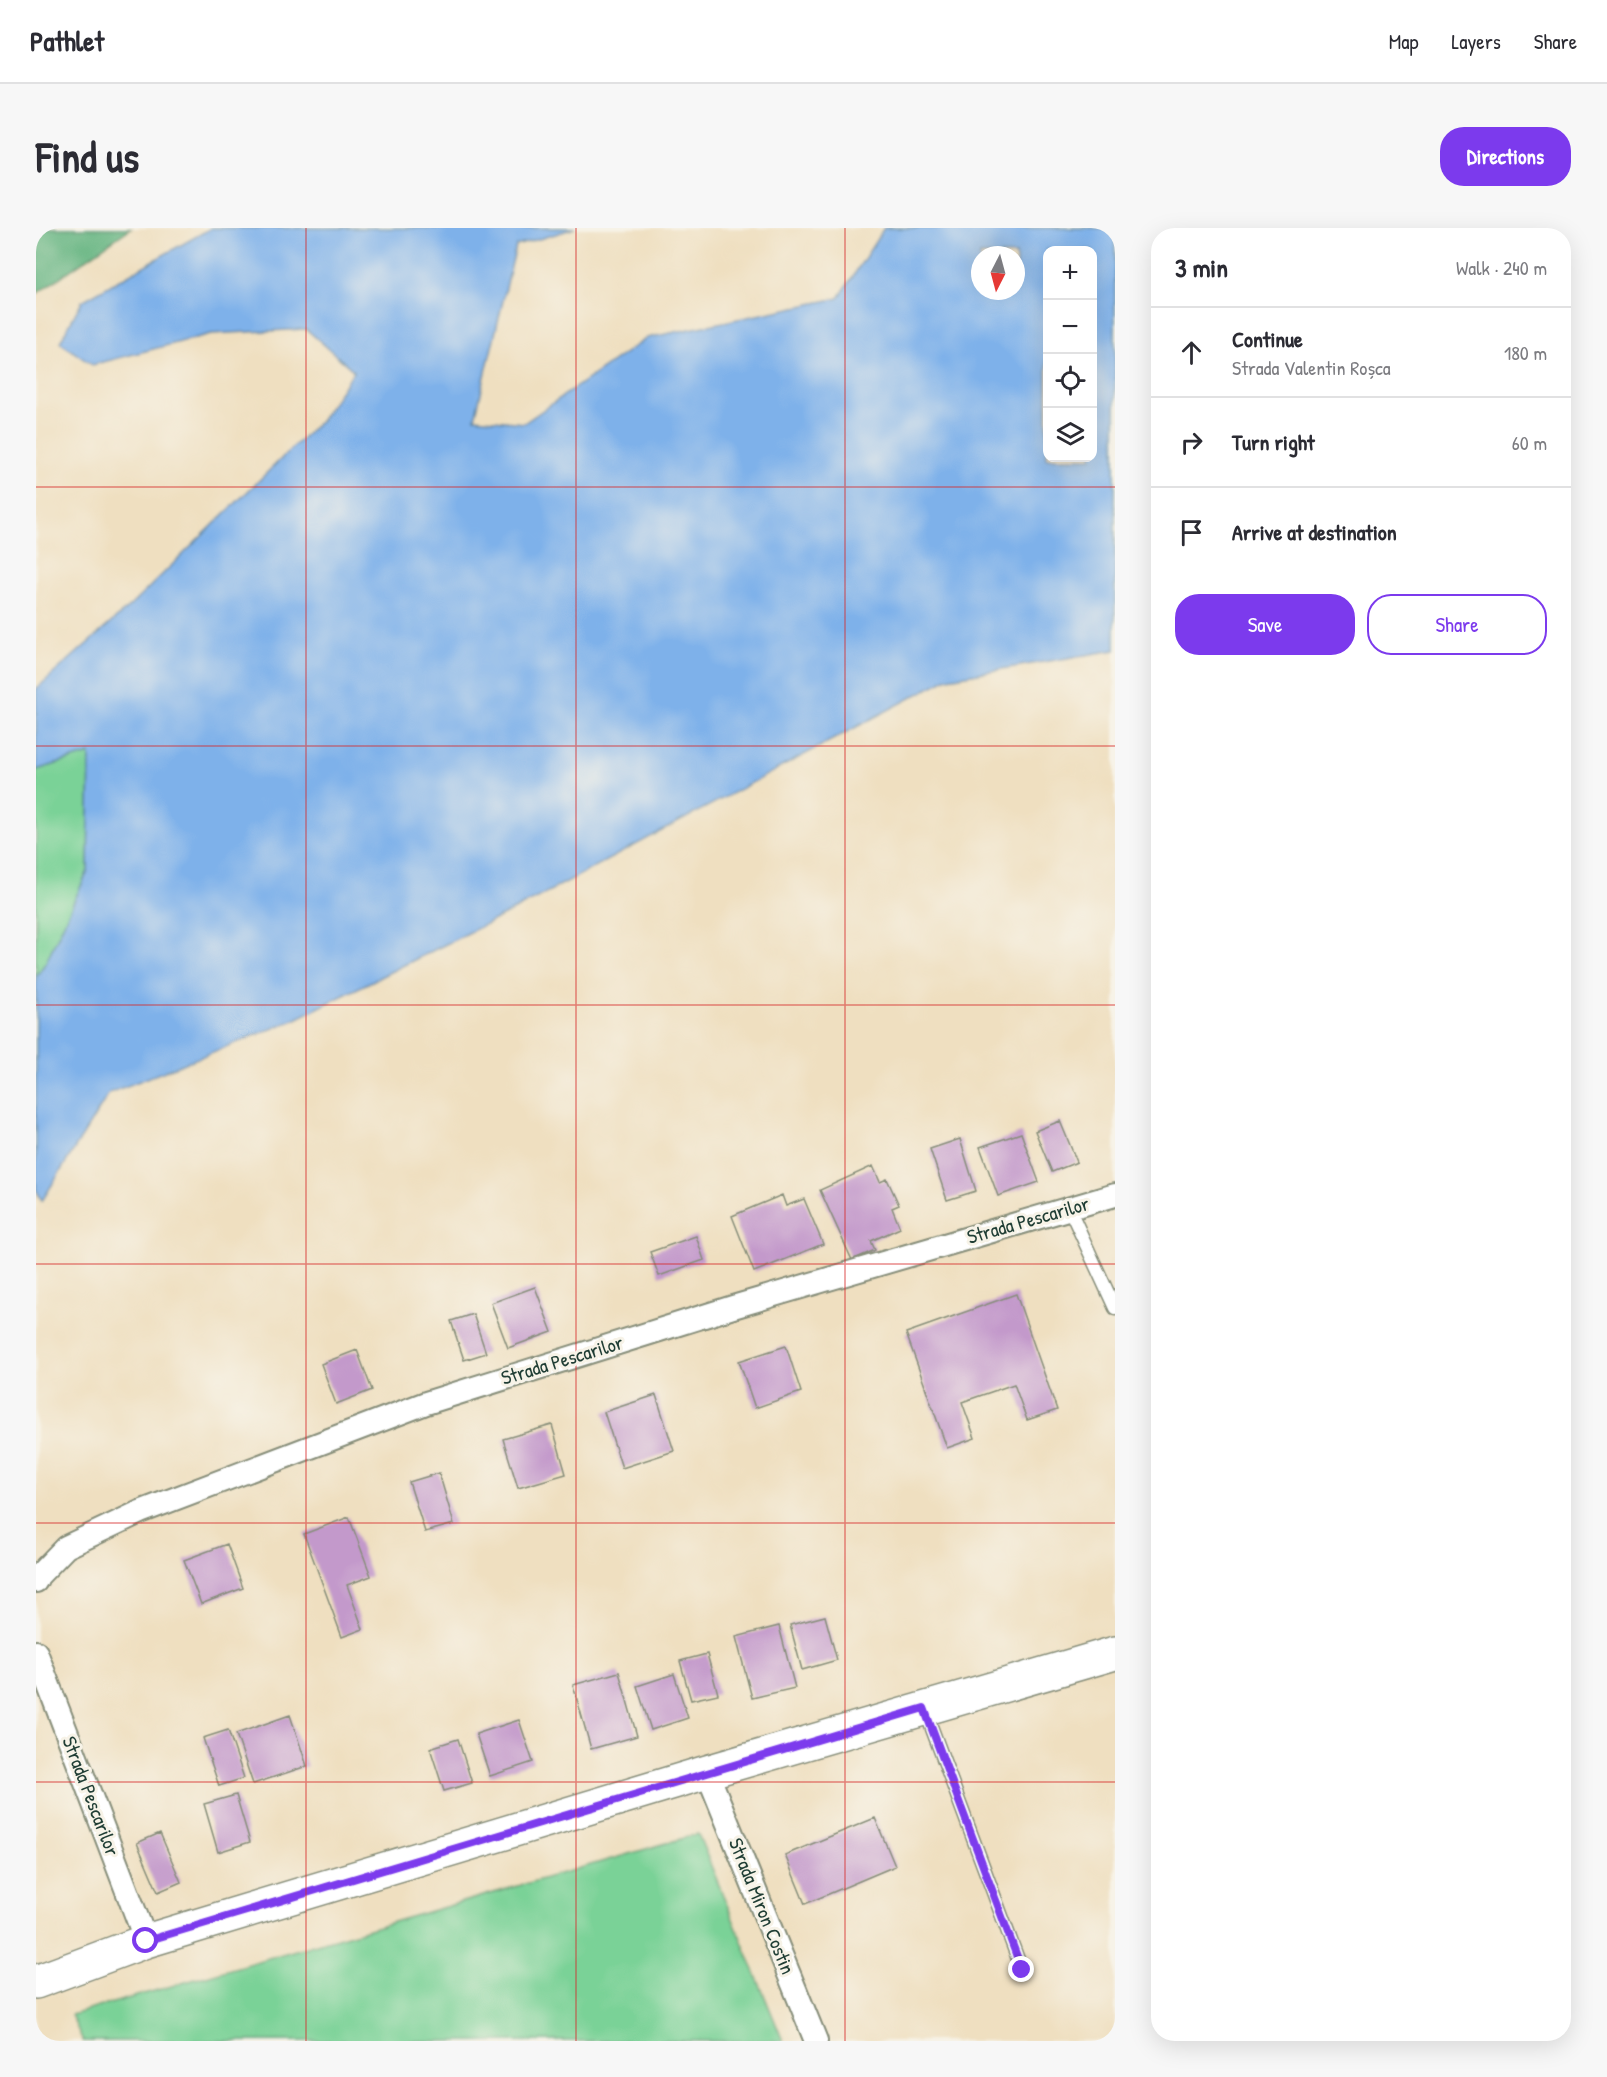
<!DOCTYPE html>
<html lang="en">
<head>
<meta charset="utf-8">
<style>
	body { margin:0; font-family:"Patrick Hand",sans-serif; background:#f7f7f7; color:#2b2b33 }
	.controls { position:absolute; right:18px; top:18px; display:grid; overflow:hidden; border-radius:12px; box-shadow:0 6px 24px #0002 }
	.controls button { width:54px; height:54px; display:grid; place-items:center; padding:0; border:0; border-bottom:2px solid #e1e1e2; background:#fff; color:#2b2b33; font:30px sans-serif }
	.compass { position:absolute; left:935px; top:18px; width:54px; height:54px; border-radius:50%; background:#fff; box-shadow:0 6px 24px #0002; rotate:186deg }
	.stop { position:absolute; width:18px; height:18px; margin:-14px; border:4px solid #7c3aed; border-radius:50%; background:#fff }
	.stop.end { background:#7c3aed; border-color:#fff; box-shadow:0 2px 6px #0008 }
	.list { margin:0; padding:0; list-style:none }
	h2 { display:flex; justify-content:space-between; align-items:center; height:78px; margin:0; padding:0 24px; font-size:26px }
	h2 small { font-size:20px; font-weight:400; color:#7c7c81 }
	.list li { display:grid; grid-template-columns:39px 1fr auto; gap:18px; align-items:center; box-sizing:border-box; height:90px; padding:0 24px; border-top:2px solid #e1e1e2 }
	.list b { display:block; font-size:22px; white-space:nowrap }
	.list p { margin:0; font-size:20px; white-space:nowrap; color:#7c7c81 }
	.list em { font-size:20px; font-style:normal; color:#7c7c81 }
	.actions { display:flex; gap:12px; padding:18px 24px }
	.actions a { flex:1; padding:14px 0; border:2px solid #7c3aed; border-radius:24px; text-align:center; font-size:21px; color:#7c3aed }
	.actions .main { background:#7c3aed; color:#fff }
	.icon { flex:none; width:33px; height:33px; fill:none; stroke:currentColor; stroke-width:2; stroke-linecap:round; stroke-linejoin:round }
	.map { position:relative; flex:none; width:1079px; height:1813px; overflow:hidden; border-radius:24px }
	header { display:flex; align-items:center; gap:36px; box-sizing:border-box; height:84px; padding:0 30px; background:#fff; border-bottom:2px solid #e1e1e2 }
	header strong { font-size:28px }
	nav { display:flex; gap:33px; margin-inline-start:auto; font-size:21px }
	.intro { display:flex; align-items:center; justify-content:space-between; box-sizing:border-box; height:144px; padding:0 36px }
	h1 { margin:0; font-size:42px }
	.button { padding:15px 27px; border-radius:24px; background:#7c3aed; color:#fff; font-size:21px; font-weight:700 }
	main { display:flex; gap:36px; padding:0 36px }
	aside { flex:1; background:#fff; border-radius:24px; box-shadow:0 6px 24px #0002 }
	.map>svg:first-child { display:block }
</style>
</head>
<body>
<header>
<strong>Pathlet</strong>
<nav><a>Map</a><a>Layers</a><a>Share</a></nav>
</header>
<div class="intro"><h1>Find us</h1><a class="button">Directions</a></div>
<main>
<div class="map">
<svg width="1079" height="1813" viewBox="0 0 1079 1813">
	<rect width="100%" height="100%" fill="#f7f3e8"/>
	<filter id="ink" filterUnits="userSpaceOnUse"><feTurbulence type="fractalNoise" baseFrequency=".0167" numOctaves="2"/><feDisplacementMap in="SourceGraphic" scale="12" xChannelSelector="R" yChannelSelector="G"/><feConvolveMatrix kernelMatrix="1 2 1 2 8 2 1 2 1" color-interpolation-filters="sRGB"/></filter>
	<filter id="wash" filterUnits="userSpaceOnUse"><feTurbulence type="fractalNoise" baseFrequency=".008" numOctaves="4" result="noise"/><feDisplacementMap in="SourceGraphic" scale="24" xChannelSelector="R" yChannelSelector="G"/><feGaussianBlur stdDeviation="1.35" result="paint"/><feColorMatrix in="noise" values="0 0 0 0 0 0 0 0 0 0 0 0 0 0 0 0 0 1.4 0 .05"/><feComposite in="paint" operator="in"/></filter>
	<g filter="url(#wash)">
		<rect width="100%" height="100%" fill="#efdfc0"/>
		<path fill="#7ad297" stroke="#4c8866" stroke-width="1.5" d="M54,526L52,643L10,734L0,749V542Z
			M662,1606L747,1813H47L35,1787Z"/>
		<path fill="#63b480" stroke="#41785a" stroke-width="1.5" d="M0,0H95L0,66Z"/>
		<path fill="#7eb1ea" stroke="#4e778f" stroke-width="1.5" fill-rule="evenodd" d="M175,0H539L480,18L439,190L488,195L611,110L803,70L848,0H1079V422L912,450L478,682L258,792L73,865L6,973L0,961V749L10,734L52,643L54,526L0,542V461L95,377L285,192L318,143L270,101L175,106L56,137L24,114L46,73ZM1011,22H1056V230H1011ZM944,27H980V63H944Z"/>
		<g id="blocks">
			<path fill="#c399cb" d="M1024,893L1041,934L1016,944L999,903Z
				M985,905L1003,954L962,968L944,919Z
				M924,911L940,963L911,972L894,921Z
				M837,938L844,954L851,951L863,977L856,980L864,1000L835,1013L839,1022L816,1032L784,962Z
				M746,967L750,978L768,971L787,1016L718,1044L696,988Z
				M660,1008L668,1032L623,1048L614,1024Z
				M499,1059L516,1104L472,1120L455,1075Z
				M980,1066L1021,1182L991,1192L978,1156L926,1174L939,1210L911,1220L870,1105Z
				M437,1086L450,1125L428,1132L415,1093Z
				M750,1118L765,1164L719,1180L703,1133Z
				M321,1122L336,1162L300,1176L285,1136Z
				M620,1167L638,1223L586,1240L568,1184Z
				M516,1197L530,1246L482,1260L467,1211Z
				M403,1245L418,1296L389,1304L373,1254Z
				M313,1289L335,1348L311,1357L327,1401L306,1409L268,1306Z
				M191,1316L207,1360L165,1376L148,1332Z
				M789,1388L801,1432L766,1442L754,1397Z
				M743,1398L759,1460L716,1470L700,1409Z
				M671,1426L682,1466L655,1472L644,1433Z
				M583,1444L601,1508L555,1521L537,1457Z
				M638,1446L652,1490L615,1502L601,1458Z
				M254,1487L271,1538L217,1556L200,1506Z
				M483,1492L497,1534L454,1548L440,1506Z
				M192,1502L208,1550L183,1558L167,1510Z
				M422,1511L436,1555L408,1563L394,1520Z
				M200,1567L214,1614L182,1624L168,1576Z
				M839,1590L859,1638L769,1676L749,1627Z
				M124,1605L145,1654L122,1664L101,1615Z"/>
		</g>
	</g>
	<g filter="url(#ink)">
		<use href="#blocks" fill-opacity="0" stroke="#878e7a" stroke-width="1.5"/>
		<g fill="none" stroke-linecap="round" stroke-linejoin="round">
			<g stroke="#878e7a" stroke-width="15">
				<path id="lane" d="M1033,980L1079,1080
					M889,1482L986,1742"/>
			</g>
			<g stroke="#878e7a" stroke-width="26">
				<path id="street" d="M0,1353L2,1348L30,1319L104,1284L390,1175L697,1079L1079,967
					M0,1424L110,1713
					M671,1544L780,1813"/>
			</g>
			<g stroke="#878e7a" stroke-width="36">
				<path id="secondary" d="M0,1754L110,1713L671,1544L1079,1425"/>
			</g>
			<use href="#lane" stroke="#fff" stroke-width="12"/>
			<use href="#street" stroke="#fff" stroke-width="22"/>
			<use href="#secondary" stroke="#fff" stroke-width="33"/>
		</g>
	</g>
	<g fill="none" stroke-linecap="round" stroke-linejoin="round" filter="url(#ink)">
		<path stroke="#7c3aed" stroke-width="8" d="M110,1713L888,1480L986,1742"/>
	</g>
	<path fill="none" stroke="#d62828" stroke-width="1.5" stroke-opacity="0.55" d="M270,0V1813M540,0V1813M809,0V1813M0,259H1079M0,518H1079M0,777H1079M0,1036H1079M0,1295H1079M0,1554H1079"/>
	<g text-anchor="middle" stroke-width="6" stroke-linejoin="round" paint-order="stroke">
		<g font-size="20" fill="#1f3d34" stroke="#f7f3e8">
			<text transform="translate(992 992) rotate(-16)" y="7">Strada Pescarilor</text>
			<text transform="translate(526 1132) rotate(-17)" y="7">Strada Pescarilor</text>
			<text transform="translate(55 1568) rotate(69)" y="7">Strada Pescarilor</text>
			<text transform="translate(726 1678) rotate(68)" y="7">Strada Miron Costin</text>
		</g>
	</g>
</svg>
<div class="controls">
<button>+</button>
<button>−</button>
<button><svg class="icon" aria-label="locate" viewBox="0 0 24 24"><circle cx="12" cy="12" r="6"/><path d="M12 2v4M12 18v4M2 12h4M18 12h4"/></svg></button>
<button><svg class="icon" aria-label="layers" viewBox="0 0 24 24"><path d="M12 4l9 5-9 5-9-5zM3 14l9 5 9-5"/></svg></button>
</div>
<svg class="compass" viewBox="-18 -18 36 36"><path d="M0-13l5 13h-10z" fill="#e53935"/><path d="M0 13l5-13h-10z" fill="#7c7c81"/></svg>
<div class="stop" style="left:110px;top:1713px"></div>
<div class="stop end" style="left:986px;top:1742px"></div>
</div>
<aside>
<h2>3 min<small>Walk · 240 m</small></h2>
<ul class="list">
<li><svg class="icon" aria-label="ahead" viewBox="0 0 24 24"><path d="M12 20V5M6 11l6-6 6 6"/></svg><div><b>Continue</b><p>Strada Valentin Roșca</p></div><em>180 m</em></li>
<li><svg class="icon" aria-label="right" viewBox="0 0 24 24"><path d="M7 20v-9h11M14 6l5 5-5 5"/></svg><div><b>Turn right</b></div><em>60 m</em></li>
<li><svg class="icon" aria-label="arrive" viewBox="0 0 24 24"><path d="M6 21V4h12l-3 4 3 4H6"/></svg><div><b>Arrive at destination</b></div></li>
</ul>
<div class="actions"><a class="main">Save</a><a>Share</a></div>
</aside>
</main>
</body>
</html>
